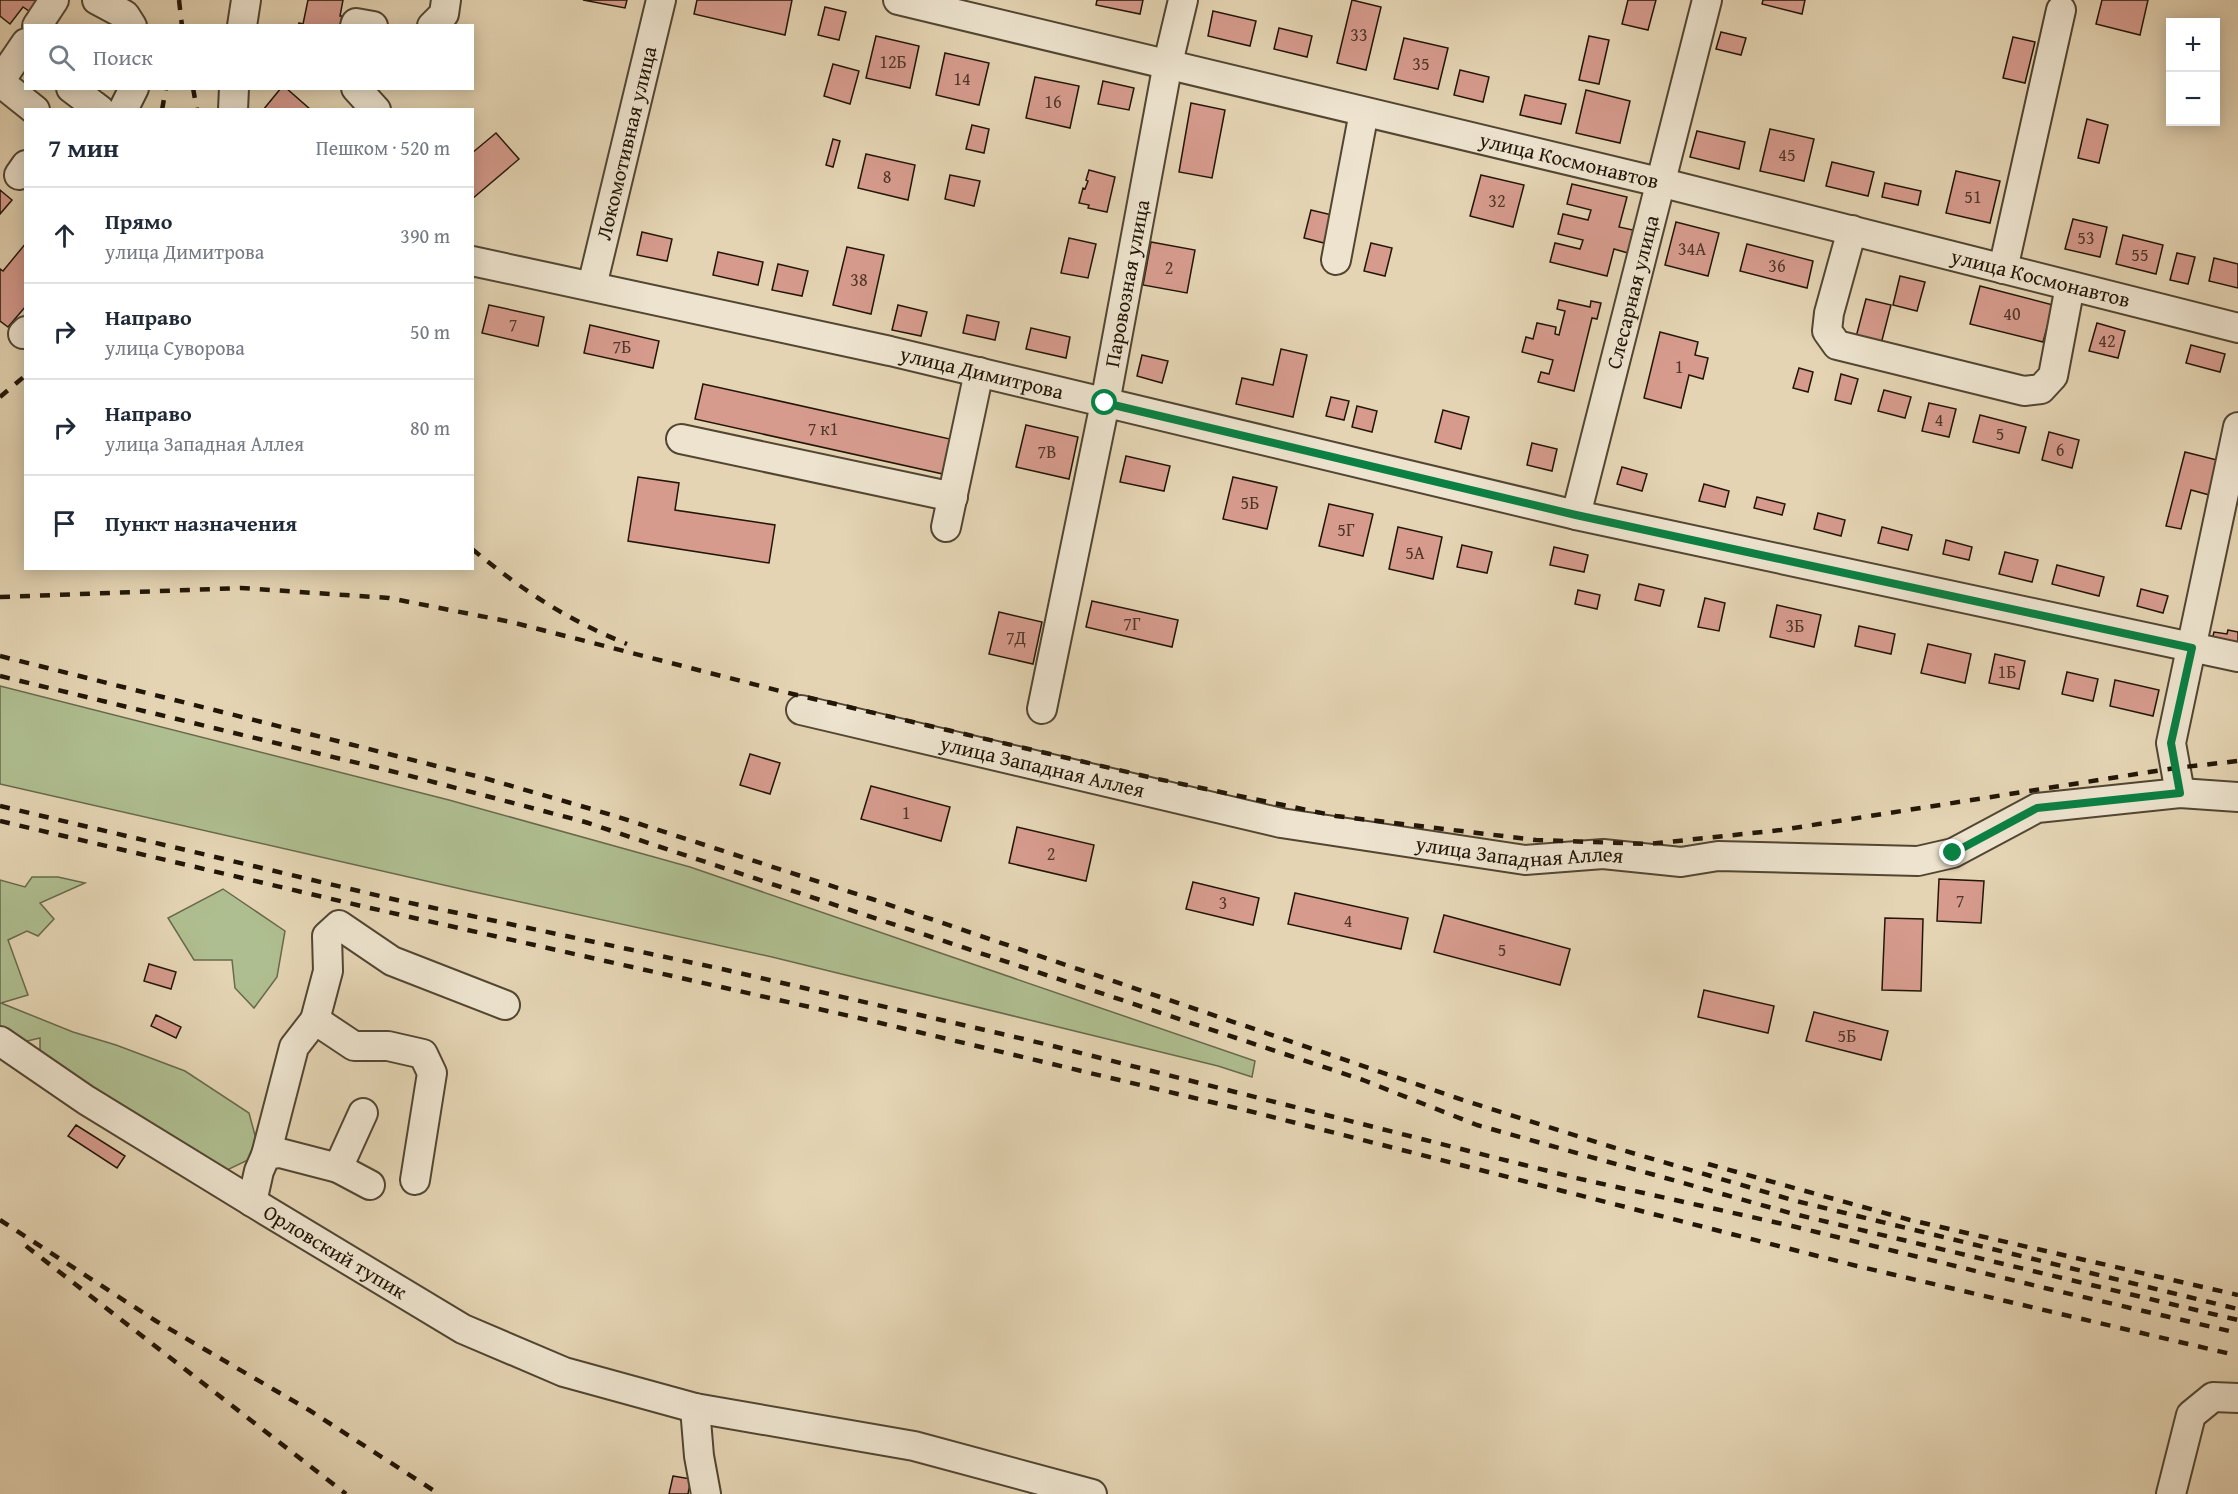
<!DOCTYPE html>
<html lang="ru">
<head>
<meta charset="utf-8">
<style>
	body { margin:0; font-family:"Gentium Book Plus",serif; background:#f6f6f7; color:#1f2937 }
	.controls { position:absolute; right:18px; top:18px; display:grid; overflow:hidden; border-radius:0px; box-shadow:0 3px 15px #0003 }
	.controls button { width:54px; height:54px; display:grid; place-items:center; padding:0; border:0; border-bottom:2px solid #e0e1e3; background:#fff; color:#1f2937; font:30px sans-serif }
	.stop { position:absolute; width:18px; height:18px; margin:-14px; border:4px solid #0b8043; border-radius:50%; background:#fff }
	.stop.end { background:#0b8043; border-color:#fff; box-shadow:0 2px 6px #0008 }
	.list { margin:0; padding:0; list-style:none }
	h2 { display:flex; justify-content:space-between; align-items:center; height:78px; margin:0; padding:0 24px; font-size:26px }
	h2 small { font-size:20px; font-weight:400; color:#747a83 }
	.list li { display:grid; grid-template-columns:39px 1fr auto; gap:18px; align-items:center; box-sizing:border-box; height:96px; padding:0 24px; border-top:2px solid #e0e1e3 }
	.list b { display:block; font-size:22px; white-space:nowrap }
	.list p { margin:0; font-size:20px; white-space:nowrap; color:#747a83 }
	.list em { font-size:20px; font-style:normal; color:#747a83 }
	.icon { flex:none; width:33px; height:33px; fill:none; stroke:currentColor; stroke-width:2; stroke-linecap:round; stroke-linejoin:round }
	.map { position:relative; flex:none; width:2238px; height:1494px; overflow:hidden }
	.search { position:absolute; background:#fff; box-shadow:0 3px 15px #0003; left:24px; top:24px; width:450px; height:66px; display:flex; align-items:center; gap:15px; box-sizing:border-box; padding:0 21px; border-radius:0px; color:#747a83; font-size:22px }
	.panel { position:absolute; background:#fff; box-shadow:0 3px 15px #0003; left:24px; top:108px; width:450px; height:462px; border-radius:0px }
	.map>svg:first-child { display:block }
</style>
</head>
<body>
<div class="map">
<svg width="2238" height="1494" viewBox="0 0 2238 1494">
	<rect width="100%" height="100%" fill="#e4d4b3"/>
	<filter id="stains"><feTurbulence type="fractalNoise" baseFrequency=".00333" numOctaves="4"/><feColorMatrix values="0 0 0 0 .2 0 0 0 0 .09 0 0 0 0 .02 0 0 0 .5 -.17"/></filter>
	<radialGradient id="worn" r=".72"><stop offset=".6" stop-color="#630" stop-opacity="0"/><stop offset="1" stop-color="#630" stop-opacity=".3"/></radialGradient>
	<path fill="#afbe90" stroke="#686a4c" stroke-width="1.5" d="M0,686L449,800L690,867L1255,1061L1252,1077L1218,1066L772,957L470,891L0,784Z
		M32,877H58L85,883L40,903L54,919L38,936L27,931L8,940L28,995L1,1003L73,1032L116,1045L185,1071L249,1113L256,1139L250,1159L221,1173L40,1054V1038L23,1042L0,1027V880L25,887Z
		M223,889L285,931L277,977L254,1008L235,988L232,960H194L168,918Z"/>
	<path fill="#d69b8d" stroke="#221607" stroke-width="1.5" d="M0,0H38L29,11L23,7L10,24L0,16Z
		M308,0H343L340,16H342L340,26H298L299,23L303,24Z
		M583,0H627L625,8Z
		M697,0H792L785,35L694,14Z
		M1097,0H1143L1140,14L1096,5Z
		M1352,0L1381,7L1366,70L1337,63Z
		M1628,0H1656L1648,30L1622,24Z
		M1763,0H1805L1802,14L1762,4Z
		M2102,0H2148L2140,35L2096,24Z
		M825,7L846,12L839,40L818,35Z
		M1213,11L1256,21L1250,46L1208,36Z
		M1279,28L1312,36L1307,57L1274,49Z
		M1721,32L1746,38L1741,55L1716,49Z
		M876,36L919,46L910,88L866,78Z
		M1589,36L1609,40L1599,84L1579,80Z
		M2013,37L2035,42L2025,83L2003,78Z
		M1404,38L1448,48L1438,89L1394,79Z
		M945,53L989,63L979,105L936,95Z
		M833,64L859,71L850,104L824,96Z
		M1460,70L1489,77L1483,102L1454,95Z
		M1035,77L1079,86L1070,128L1026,118Z
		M1103,81L1134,88L1129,110L1098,104Z
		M281,88H286L311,110H263Z
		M1586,90L1630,101L1620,143L1576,133Z
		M1525,95L1566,104L1561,124L1520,115Z
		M1191,103L1225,110L1212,178L1179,172Z
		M2087,119L2108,125L2099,163L2078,158Z
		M972,125L989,129L984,153L966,149Z
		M1770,129L1814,139L1804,181L1760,171Z
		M1697,131L1745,142L1739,169L1690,157Z
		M496,133L519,159L472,199V153Z
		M833,139L840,141L833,167L826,165Z
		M866,154L915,165L908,200L858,188Z
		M1832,162L1874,172L1868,196L1826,186Z
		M1089,170L1115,177L1107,212L1088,208L1089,205L1079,203L1083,188L1085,189L1088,181L1086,180Z
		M1956,171L2000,181L1990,223L1946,213Z
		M950,175L980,181L974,206L945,199Z
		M1481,175L1524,185L1513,227L1470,216Z
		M1885,183L1921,191L1918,205L1882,197Z
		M1572,184L1627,197L1619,227L1633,230L1628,253L1614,249L1607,276L1550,262L1555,243L1580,249L1583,240L1558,234L1563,214L1588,220L1591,210L1567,204Z
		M0,190L12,200L0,214Z
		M1311,210L1332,215L1324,243L1304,238Z
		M2073,219L2107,227L2100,257L2065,249Z
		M1676,222L1719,233L1708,276L1665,265Z
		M642,232L672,239L667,261L637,255Z
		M2123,235L2163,245L2156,274L2116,264Z
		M1069,238L1096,244L1088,278L1061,273Z
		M1151,242L1195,250L1187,293L1143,285Z
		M26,243V306L8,327L0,321V269L3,271Z
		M1371,243L1392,248L1385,276L1364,271Z
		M1747,244L1813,261L1807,288L1740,271Z
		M847,247L884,255L871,314L833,305Z
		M718,252L763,262L758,285L713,275Z
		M2177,253L2195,257L2188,284L2170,280Z
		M2214,258L2238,264V288L2209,281Z
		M778,264L808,271L802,296L772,290Z
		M1900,276L1925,282L1917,311L1893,305Z
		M1980,286L2053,305L2043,342L1970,324Z
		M1866,299L1891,305L1881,344L1856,337Z
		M1559,300L1590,307L1591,301L1601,303L1597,319L1592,318L1574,391L1538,382L1541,372L1549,374L1553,360L1522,352L1526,337L1533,339L1537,323L1556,327L1555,334L1559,335L1565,311L1557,309Z
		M489,305L544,317L538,346L482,333Z
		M898,305L927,312L921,336L892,330Z
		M967,315L999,322L995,340L963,333Z
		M2097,323L2125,331L2118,358L2089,351Z
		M590,325L659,341L653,368L584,353Z
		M1031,328L1070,337L1066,358L1026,349Z
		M1660,332L1698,342L1695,355L1708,358L1703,379L1689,375L1681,408L1644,398Z
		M2191,345L2225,354L2220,372L2186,363Z
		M1281,349L1307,355L1293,417L1236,404L1242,378L1273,385Z
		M1142,355L1168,361L1162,383L1137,376Z
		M1799,368L1813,372L1808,392L1793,388Z
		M1841,374L1858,379L1851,404L1835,400Z
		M703,384L950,439L943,474L695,419Z
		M1884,390L1911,397L1905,418L1878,411Z
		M1331,397L1349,401L1344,420L1326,416Z
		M1929,403L1956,409L1949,437L1922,431Z
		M1357,406L1377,411L1372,432L1352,427Z
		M1443,410L1469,417L1461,449L1435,442Z
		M1980,415L2026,427L2019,453L1973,442Z
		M1026,425L1078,437L1069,479L1016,467Z
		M2049,432L2079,440L2072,468L2042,460Z
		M1532,443L1557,449L1552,471L1527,465Z
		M2185,452L2221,461L2213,496L2191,490L2181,529L2166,526Z
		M1126,456L1170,466L1164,491L1120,482Z
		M1622,467L1647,474L1642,491L1617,484Z
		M638,477L679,483L675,510L775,525L769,563L628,541Z
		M1233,477L1277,487L1267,529L1223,519Z
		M1704,484L1729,491L1725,507L1699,501Z
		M1757,497L1785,504L1782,515L1754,508Z
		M1329,504L1373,514L1363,556L1319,546Z
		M1818,513L1845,520L1841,536L1814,529Z
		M1398,527L1442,537L1433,579L1389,569Z
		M1882,527L1912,535L1908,550L1878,543Z
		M1946,540L1972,547L1969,560L1943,554Z
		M1462,545L1492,552L1487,573L1457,567Z
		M1554,547L1588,555L1584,572L1550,565Z
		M2005,552L2038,560L2032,582L1999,574Z
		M2057,565L2104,577L2099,596L2052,584Z
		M1639,584L1664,590L1660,606L1635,600Z
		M2141,589L2168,596L2163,613L2137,606Z
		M1578,590L1600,595L1597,609L1575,604Z
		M1705,598L1725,603L1719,631L1698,627Z
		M1092,601L1178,620L1172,647L1086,627Z
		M1777,605L1821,615L1814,647L1770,637Z
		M999,612L1042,622L1033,664L989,654Z
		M1859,626L1895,634L1891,654L1855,646Z
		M2228,630L2238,632V650L2211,644L2214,632L2227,634Z
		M1928,644L1971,654L1965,683L1921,673Z
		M1995,654L2025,661L2019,689L1989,683Z
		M2067,672L2098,679L2093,701L2062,694Z
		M2115,680L2159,690L2153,716L2110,706Z
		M750,754L780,763L770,794L740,785Z
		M871,786L950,807L941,841L861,819Z
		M1017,827L1094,845L1086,881L1009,863Z
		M1939,879L1984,881L1981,923L1937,921Z
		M1193,882L1259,898L1253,925L1186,909Z
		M1295,893L1408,918L1401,949L1288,924Z
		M1444,915L1570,949L1560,985L1434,952Z
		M1885,918L1923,919L1921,991L1882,990Z
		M149,964L176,972L171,989L144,981Z
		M1704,990L1774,1006L1768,1033L1698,1017Z
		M1814,1012L1888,1031L1881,1060L1806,1041Z
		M156,1015L181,1027L176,1038L151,1026Z
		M76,1125L125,1156L117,1168L68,1136Z
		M673,1476L691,1479L688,1494H669Z"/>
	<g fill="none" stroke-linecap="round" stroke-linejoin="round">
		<g stroke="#524632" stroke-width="32">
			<g id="minor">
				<path d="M97,0L125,15L132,26"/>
				<path id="s1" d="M898,0L1659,182L2238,328"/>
				<path d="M37,26L54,0"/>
				<path d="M242,26L246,0"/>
				<path d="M355,26L356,23L373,26"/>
				<path d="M432,26L444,14L446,0"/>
				<path d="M0,81L26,43"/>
				<path d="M0,82L35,110"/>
				<path d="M71,88L100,110"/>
				<path d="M356,88L376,110"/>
				<path d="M123,110L134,88"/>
				<path d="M233,110L234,88"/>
				<path d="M19,175L26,165"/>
				<path d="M1852,230L1829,313L1827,331L1837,345L2024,391L2041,389L2053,376L2070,286"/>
				<path d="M1336,260L1364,112"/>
				<path id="s2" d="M472,261L890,351L1576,515L2238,657"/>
				<path d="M2003,269L2061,10"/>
				<path id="s3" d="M592,286L661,0"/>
				<path d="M23,334L26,331"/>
				<path d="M681,439L953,497"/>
				<path id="s4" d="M1576,515L1707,0"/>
				<path d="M946,527L979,372"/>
				<path id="s5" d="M1042,709L1105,403L1168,63L1183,0"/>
				<path id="s6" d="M801,710L1281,823L1525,860L1603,854L1681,862L1718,856L1918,861L1953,853L2037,808L2180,793L2238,797"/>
				<path d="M2180,793L2171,743L2238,427"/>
				<path d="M315,1020L328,971L327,936L339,925L392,961L505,1005"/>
				<path id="s7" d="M0,1041L86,1100L267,1211L463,1329L564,1372L695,1408L914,1446L1092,1494"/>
				<path d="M266,1155L294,1047L315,1020L354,1046H388L423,1054L432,1073L415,1180"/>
				<path d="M338,1168L370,1185"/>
				<path d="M252,1202L259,1171L266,1155L280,1153L338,1168L363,1113"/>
				<path d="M695,1408L699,1456L706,1494"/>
				<path d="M2171,1494L2191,1415L2213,1397L2238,1398"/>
			</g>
		</g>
		<use href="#minor" stroke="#ede3ce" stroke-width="28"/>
		<path stroke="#221607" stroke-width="4.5" stroke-dasharray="10 10" stroke-linecap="butt" d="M179,0L182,26
			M193,88L197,110
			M162,110L166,88
			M0,397L26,375
			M472,549C522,590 567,620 627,644
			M0,597L241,588L389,598L511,622L780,691L1153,778L1336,816L1536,840L1649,844L1781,830L2175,768L2238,761
			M0,656L484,778L612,815L872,899L1466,1101L1612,1147L1796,1201L2238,1309
			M0,676L403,774L585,822L1363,1080L1477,1125L1790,1213L2238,1320
			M0,806L401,901L722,969L1045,1044L1576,1178L1792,1226L2049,1289L2238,1333
			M0,821L370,908L872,1021L1249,1111L1857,1266L2235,1355
			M1708,1164L1910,1220L2238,1295
			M0,1220L156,1321L309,1410L439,1494
			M26,1246L346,1494"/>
	</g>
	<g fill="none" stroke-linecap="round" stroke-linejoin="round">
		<path stroke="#0b8043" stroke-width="8" d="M1105,403L1576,515L2192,648L2171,743L2180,793L2037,808L1953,853"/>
	</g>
	<g text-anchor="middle" stroke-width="6" stroke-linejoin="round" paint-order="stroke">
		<g font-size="18" fill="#4f3728">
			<text x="1359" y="41">33</text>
			<text x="893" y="68">12Б</text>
			<text x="1421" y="70">35</text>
			<text x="962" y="85">14</text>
			<text x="1053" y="108">16</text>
			<text x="1787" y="161">45</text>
			<text x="887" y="183">8</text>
			<text x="1973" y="203">51</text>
			<text x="1497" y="207">32</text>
			<text x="2086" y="244">53</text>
			<text x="1692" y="255">34А</text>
			<text x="2140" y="261">55</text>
			<text x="1777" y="272">36</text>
			<text x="1169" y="274">2</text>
			<text x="859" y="286">38</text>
			<text x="2012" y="320">40</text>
			<text x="513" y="331">7</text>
			<text x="2107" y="347">42</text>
			<text x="622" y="353">7Б</text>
			<text x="1679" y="373">1</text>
			<text x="1939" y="426">4</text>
			<text x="823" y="435">7 к1</text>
			<text x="2000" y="440">5</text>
			<text x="2060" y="456">6</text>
			<text x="1047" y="458">7В</text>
			<text x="1250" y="509">5Б</text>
			<text x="1346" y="536">5Г</text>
			<text x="1415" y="559">5А</text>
			<text x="1132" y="630">7Г</text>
			<text x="1795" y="632">3Б</text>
			<text x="1016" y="644">7Д</text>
			<text x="2007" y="678">1Б</text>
			<text x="906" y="819">1</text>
			<text x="1051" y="860">2</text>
			<text x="1960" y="907">7</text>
			<text x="1223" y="909">3</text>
			<text x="1348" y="927">4</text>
			<text x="1502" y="956">5</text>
			<text x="1847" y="1042">5Б</text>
		</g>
		<g font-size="21" fill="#221607" stroke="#ede3ce">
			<text dy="7" stroke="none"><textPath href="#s3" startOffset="147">Локомотивная улица</textPath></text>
			<text dy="7" stroke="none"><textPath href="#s1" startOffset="690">улица Космонавтов</textPath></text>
			<text dy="7" stroke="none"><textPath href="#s1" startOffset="1176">улица Космонавтов</textPath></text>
			<text dy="7" stroke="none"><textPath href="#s5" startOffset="434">Паровозная улица</textPath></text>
			<text dy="7" stroke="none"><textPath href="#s4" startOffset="230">Слесарная улица</textPath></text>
			<text dy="7" stroke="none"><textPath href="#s2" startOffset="522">улица Димитрова</textPath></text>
			<text dy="7" stroke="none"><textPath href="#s6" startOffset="248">улица Западная Аллея</textPath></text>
			<text dy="7" stroke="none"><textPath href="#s6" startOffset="734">улица Западная Аллея</textPath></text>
			<text dy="7" stroke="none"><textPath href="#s7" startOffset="396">Орловский тупик</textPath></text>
		</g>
	</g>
	<rect width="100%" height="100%" filter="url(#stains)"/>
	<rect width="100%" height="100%" fill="url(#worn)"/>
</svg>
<div class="controls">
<button>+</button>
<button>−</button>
</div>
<div class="stop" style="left:1105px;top:403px"></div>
<div class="stop end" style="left:1953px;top:853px"></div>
<div class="search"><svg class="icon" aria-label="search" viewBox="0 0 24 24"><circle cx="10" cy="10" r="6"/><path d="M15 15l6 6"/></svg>Поиск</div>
<section class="panel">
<h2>7 мин<small>Пешком · 520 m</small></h2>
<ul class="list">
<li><svg class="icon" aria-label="ahead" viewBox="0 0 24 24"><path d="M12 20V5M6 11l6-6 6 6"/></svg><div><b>Прямо</b><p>улица Димитрова</p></div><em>390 m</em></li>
<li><svg class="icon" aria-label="right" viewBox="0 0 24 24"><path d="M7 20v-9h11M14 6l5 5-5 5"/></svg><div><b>Направо</b><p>улица Суворова</p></div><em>50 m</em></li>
<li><svg class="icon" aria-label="right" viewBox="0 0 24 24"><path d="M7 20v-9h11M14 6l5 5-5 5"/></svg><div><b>Направо</b><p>улица Западная Аллея</p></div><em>80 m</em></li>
<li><svg class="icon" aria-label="arrive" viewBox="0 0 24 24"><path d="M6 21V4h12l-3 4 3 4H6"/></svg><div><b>Пункт назначения</b></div></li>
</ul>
</section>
</div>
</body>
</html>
